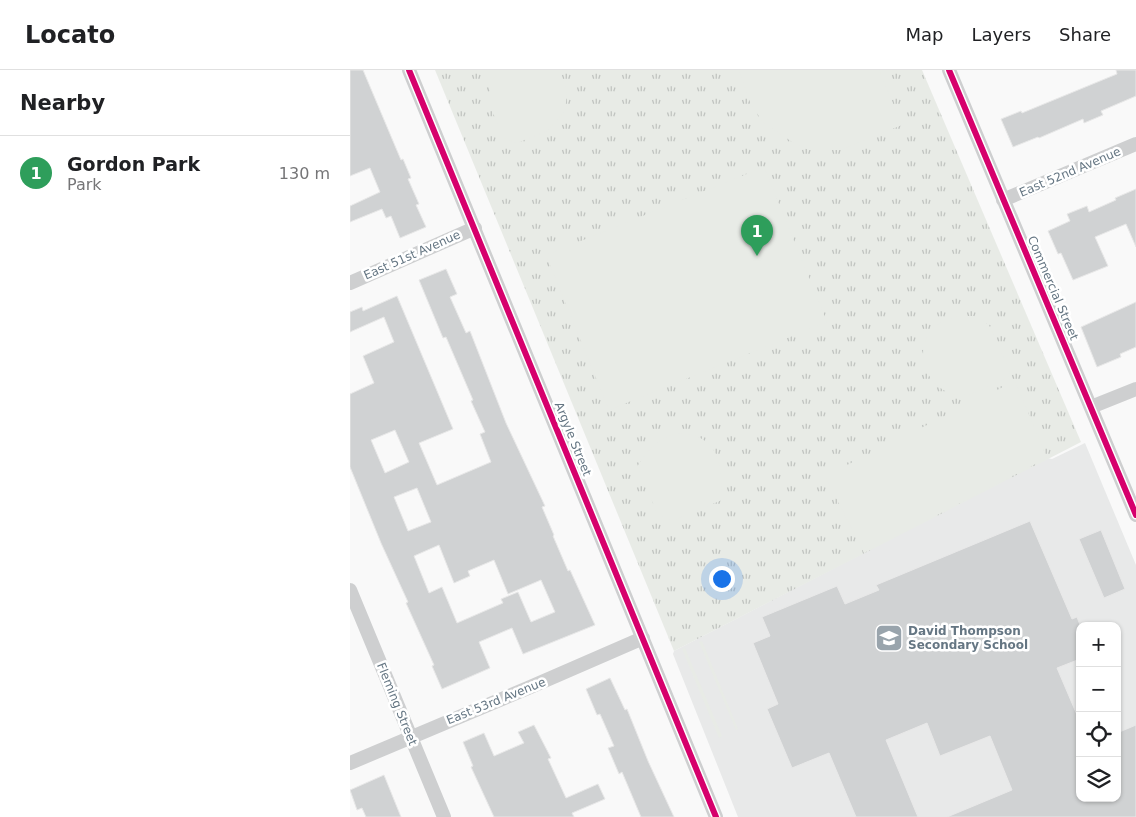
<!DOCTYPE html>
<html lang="en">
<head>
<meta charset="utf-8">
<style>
	body { margin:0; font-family:"DejaVu Sans",sans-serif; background:#f2f2f2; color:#202124 }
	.controls { position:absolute; right:15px; bottom:15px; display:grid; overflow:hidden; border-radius:10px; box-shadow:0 1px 4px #0004 }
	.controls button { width:45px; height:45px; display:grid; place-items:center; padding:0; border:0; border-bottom:1px solid #e0e0e0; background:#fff; color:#202124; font:25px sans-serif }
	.you { position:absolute; left:371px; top:508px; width:18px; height:18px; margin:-12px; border:4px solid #fff; border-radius:50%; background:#1a73e8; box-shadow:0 0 0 8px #1a73e833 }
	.badge { display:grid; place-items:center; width:32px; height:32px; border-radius:50%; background:#7c3aed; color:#fff; font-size:16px; font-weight:700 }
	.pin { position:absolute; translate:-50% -41px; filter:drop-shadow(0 1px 2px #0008) }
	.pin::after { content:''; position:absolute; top:26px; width:18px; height:15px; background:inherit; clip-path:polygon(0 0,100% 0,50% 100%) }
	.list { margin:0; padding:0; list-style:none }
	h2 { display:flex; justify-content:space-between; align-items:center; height:65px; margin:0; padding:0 20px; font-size:21px }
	h2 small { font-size:16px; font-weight:400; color:#757577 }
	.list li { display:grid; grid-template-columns:32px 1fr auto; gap:15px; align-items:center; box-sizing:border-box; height:75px; padding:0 20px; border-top:1px solid #e0e0e0 }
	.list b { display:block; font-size:19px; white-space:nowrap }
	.list p { margin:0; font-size:16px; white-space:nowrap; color:#757577 }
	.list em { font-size:16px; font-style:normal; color:#757577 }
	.icon { flex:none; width:28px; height:28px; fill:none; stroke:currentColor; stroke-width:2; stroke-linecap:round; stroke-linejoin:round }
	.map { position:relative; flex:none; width:786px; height:747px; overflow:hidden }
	header { display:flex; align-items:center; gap:30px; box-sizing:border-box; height:70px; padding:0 25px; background:#fff; border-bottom:1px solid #e0e0e0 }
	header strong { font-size:24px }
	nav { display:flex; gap:28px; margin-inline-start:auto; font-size:18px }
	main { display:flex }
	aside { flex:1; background:#fff }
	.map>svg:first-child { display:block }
</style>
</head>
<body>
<header>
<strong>Locato</strong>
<nav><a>Map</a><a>Layers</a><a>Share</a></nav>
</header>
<main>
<aside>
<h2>Nearby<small></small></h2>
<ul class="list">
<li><span class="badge" style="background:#2e9e5b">1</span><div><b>Gordon Park</b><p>Park</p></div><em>130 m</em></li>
</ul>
</aside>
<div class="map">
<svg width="786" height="747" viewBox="0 0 786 747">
	<defs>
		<pattern id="grass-tufts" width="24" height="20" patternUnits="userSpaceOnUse" patternTransform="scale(1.25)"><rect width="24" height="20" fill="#e8ebe6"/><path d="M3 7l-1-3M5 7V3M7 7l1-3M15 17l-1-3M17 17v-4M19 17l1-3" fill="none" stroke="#c0c3c0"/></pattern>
	</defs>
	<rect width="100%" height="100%" fill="#f9f9f9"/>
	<path fill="#e8e9e9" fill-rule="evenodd" d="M735,373L786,495V747H388L323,584L324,581L697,388L702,389ZM730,556H767V728H730Z"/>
	<path fill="url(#grass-tufts)" d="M85,0H572L731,372L324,581Z"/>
	<path fill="#e8ebe6" d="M149,0H210L217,23L215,41L197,61L167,73L153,68L140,35V14Z
		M389,0H529L552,55L490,80H459L445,74L413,52L401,35Z
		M414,97L477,252L259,340L196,185Z
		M609,246H624L639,255L660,301L658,307C643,313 624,327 608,325C575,321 560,276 587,255C593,250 602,248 609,246Z
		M665,311L697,388L514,483L475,406Z
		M330,363C335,364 341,364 346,366C373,377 372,406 372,430L322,451L308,445L287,397C298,380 309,366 330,363Z
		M352,571L388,659L386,660L349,572Z
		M335,578L372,666L369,668L332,579Z"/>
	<path fill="#d0d2d3" stroke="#e8e8e8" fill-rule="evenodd" d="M0,0H13L51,90L53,89L61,108L58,109L69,134L66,135L76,157L50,168L41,146L36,148L32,139L0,152V136L30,122L20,98L0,106Z
		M766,0H786V26L751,41L753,45L734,53L733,49L689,68L688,67L663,77L651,49L671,41L672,43L767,4Z
		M786,119V177L776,154L745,167L758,196L723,210L711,183L708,184L698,161L720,151L717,144L737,136L739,142L766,130L765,128Z
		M96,199L107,224L100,227L116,263L120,261L156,353L195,436L192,437L204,465L203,466L218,501L220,500L245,555L173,584L162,558L129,572L140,598L92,619L82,596L84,595L56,533L58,532L31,473L0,397V324L24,313L13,286L44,272L34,247L0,262V242L12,237L13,241L47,226L103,359L69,373L87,415L141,392L130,364L135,362L121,331L123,330L96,267L93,268L69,210ZM45,360L59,392L35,403L21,370ZM67,418L81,452L58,461L44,427ZM89,475L104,513L120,506L118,501L144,490L158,524L191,510L205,542L181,552L168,522L151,529L153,533L107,553L92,517L79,523L64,486Z
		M786,232V277L770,284L771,287L747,297L731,257Z
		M680,451L722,549L727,547L730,555V589L707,598L730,652V728H767V663L786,655V747H597L662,720L640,666L590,686L577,653L536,670L568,747H506L479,683L442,698L417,639L428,634L403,573L420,566L412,547L487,516L495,534L529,520L526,515Z
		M751,460L775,519L754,528L729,469Z
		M260,608L275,640L277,639L298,691L324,747H291L272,702L269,704L258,678L264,676L250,644L247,645L236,619Z
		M184,655L201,688L198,689L216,728L248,714L255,729L222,743L224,747H144L121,697L123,696L113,672L134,663L144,686L174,673L168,662Z
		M34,705L51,747H16L12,738L7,740L0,720Z"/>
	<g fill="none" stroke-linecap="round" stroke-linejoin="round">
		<path stroke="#cecfd0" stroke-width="14" d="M59,0L366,747
			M599,0L786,445
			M653,130L786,74
			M0,213L125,158
			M741,337L786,319
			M0,520L94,747
			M0,693L178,618L293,568"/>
		<g stroke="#fff" stroke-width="9">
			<path id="cycleway" d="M59,0L366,747
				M599,0L786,445"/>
		</g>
		<use href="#cycleway" stroke="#d6006c" stroke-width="6"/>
	</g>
	<defs>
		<g id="school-square" transform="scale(1.4375)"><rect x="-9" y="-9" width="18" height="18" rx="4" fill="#99a4ac" stroke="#fff"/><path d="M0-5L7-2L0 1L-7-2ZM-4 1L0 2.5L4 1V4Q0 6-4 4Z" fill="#fff"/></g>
	</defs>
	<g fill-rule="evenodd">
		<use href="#school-square" x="539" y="568"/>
	</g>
	<g text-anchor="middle" stroke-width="5" stroke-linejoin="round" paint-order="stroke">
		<g font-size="12" fill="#657683" stroke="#fff">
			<text transform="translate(720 102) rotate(-23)" y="4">East 52nd Avenue</text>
			<text transform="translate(62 185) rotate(-24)" y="4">East 51st Avenue</text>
			<text transform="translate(703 218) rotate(67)" y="4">Commercial Street</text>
			<text transform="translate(223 369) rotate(68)" y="4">Argyle Street</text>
			<text transform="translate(146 631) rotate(-22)" y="4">East 53rd Avenue</text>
			<text transform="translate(47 634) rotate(68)" y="4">Fleming Street</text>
		</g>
		<g font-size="12" font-weight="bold" fill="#657683" stroke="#fff" text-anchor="start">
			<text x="558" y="565">David Thompson<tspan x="558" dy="14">Secondary School</tspan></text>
		</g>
	</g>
</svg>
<div class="controls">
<button>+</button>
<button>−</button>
<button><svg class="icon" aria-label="locate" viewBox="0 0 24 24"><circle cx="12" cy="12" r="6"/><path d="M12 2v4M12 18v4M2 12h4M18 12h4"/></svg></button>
<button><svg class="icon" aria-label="layers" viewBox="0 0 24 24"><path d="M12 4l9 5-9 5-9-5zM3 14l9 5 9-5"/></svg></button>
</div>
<div class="you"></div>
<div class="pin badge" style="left:407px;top:186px;background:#2e9e5b">1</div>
</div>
</main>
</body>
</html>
